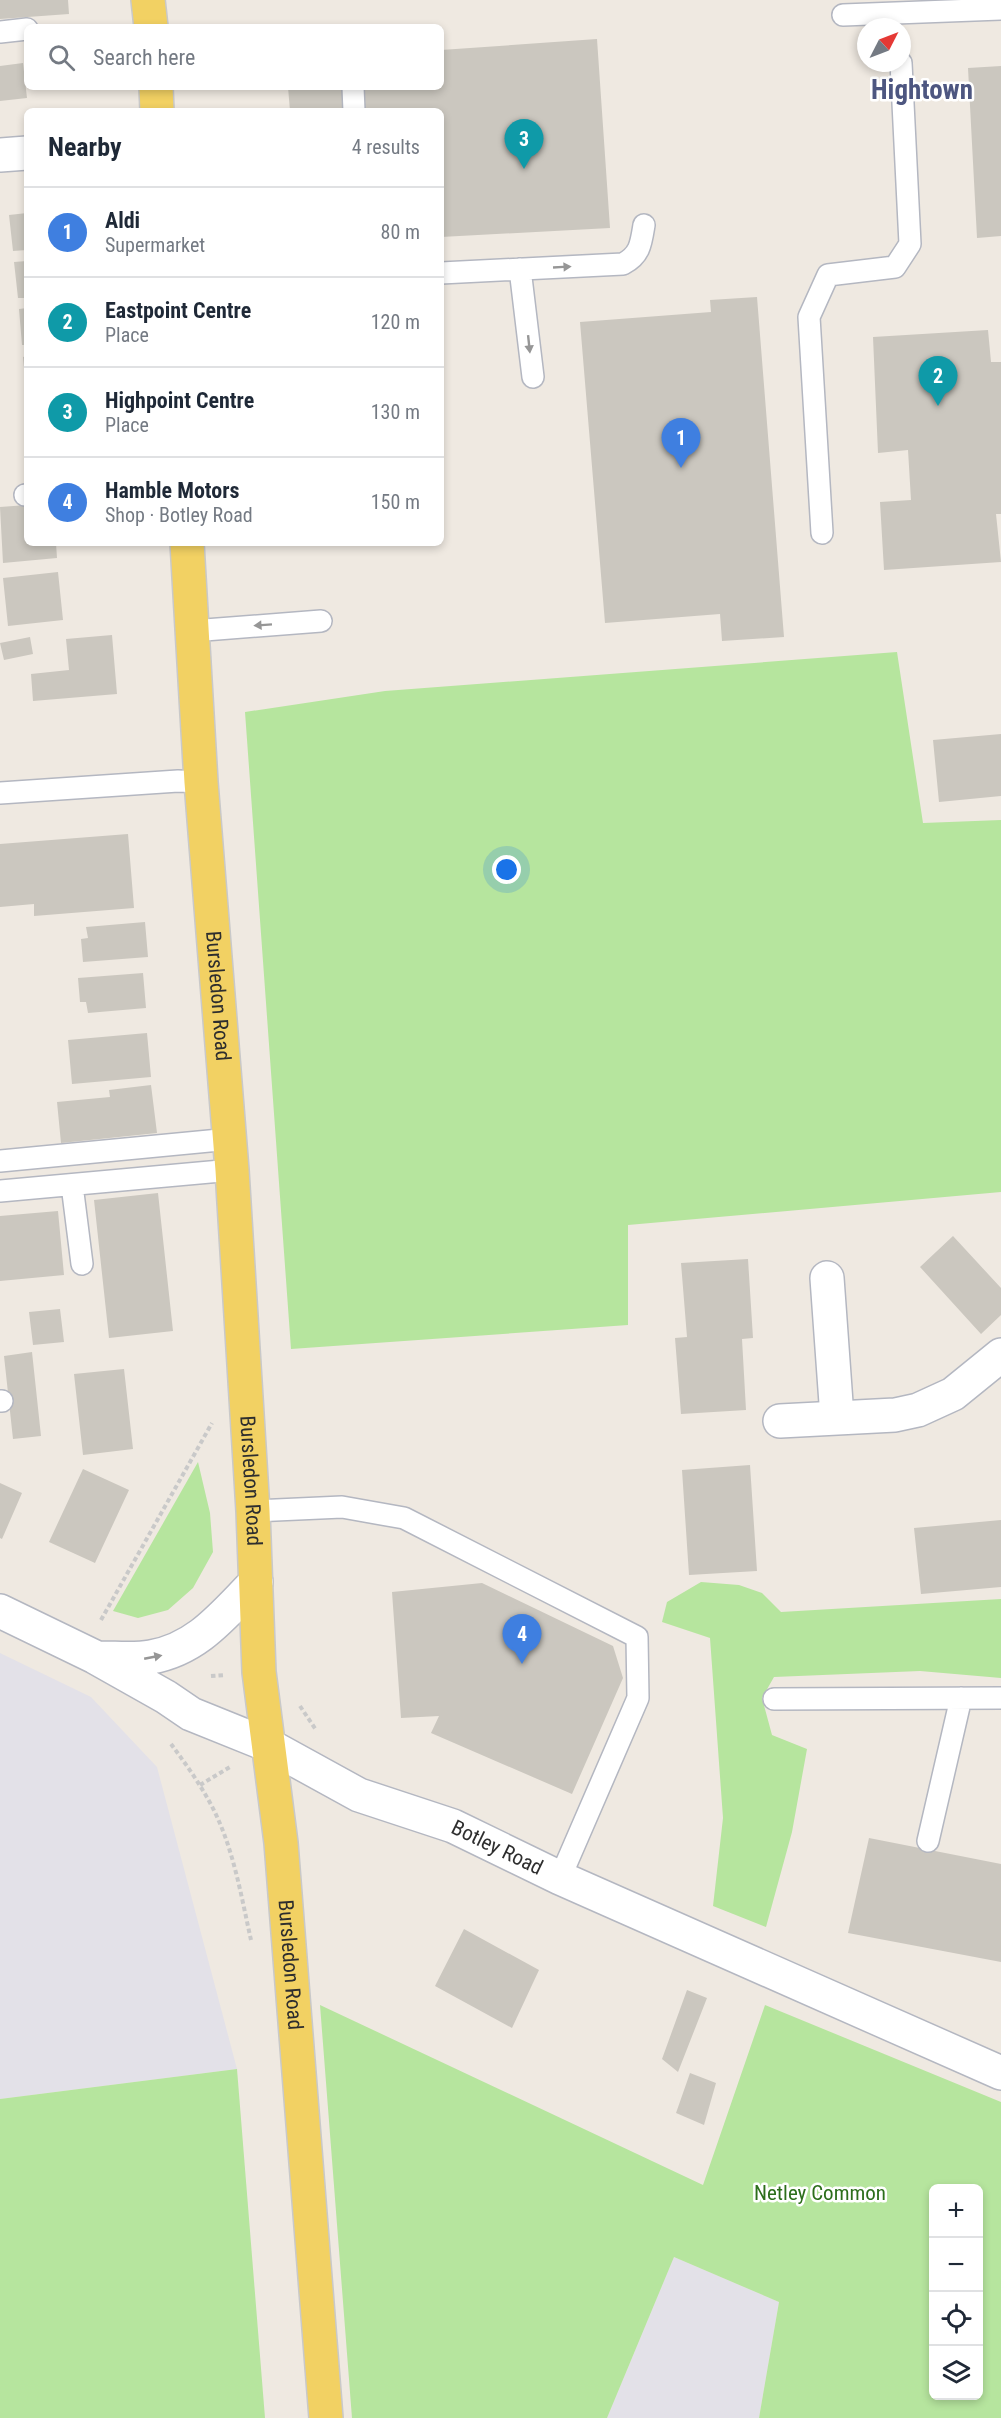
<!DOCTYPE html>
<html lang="en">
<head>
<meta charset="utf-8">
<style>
	body { margin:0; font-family:"Roboto Condensed",sans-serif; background:#f6f6f7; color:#1f2937 }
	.controls { position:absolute; right:18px; bottom:18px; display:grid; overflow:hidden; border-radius:9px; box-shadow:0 3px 9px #0003 }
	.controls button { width:54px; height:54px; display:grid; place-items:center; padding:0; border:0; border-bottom:2px solid #e0e1e3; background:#fff; color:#1f2937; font:30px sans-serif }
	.compass { position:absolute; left:857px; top:18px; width:54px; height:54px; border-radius:50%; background:#fff; box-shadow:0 3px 9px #0003; rotate:48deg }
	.you { position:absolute; left:507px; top:870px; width:21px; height:21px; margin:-15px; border:4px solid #fff; border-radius:50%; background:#1a73e8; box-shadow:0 0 0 9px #1a73e833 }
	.badge { display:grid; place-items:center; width:39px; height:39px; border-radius:50%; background:#b45309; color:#fff; font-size:20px; font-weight:700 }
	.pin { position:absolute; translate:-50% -50px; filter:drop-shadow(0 2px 3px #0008) }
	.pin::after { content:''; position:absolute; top:32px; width:21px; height:18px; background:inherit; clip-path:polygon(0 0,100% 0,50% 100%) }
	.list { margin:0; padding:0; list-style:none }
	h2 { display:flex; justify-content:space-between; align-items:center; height:78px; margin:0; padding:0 24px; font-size:26px }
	h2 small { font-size:20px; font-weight:400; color:#747a83 }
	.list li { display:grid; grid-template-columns:39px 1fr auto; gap:18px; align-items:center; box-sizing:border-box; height:90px; padding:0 24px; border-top:2px solid #e0e1e3 }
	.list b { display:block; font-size:22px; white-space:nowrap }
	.list p { margin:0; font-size:20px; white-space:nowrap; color:#747a83 }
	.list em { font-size:20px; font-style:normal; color:#747a83 }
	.icon { flex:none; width:33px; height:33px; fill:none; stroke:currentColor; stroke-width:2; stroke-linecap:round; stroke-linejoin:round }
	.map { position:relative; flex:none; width:1001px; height:2418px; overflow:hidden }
	.search { position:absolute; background:#fff; box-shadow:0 3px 9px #0003; left:24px; top:24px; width:420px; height:66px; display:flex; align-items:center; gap:15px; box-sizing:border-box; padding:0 21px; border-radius:9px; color:#747a83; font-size:22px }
	.panel { position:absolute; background:#fff; box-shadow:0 3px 9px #0003; left:24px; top:108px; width:420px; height:438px; border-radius:9px }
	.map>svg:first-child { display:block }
</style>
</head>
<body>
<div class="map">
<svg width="1001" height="2418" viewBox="0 0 1001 2418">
	<rect width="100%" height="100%" fill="#efe9e1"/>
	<path fill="#e3e1e8" d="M0,1653L91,1697L157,1767L237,2069L0,2099Z
		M674,2257L779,2302L759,2418H607Z"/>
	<path fill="#b6e59e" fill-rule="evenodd" d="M897,652L923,823L1001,820V1192L628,1225V1325L291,1349L245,712L385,691Z
		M198,1462L210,1513L213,1552L193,1588L168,1610L138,1618L113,1611Z
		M701,1582L739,1585L762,1593L781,1612L1001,1599V1678L920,1671L774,1677L762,1698L772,1735L807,1749L792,1832L766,1927L713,1906L723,1818L710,1638L662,1622L667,1602Z
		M320,2005L703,2185L765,2005L1001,2102V2418H759L779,2302L674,2257L607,2418H352ZM978,2188V2396H934V2188Z
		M237,2069L265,2418H0V2099Z"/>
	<path fill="#cbc7bf" d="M0,0H68L69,14L0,19Z
		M597,39L610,228L441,237V111H290L288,87H441V50Z
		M23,63L27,98L0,101V66Z
		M1001,66V236L977,238L968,68Z
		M27,213V250L13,251L9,215Z
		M27,261V298H18L14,262Z
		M757,297L784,637L722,641L720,614L605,623L580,322L711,312L710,300Z
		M27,308V345H22L19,309Z
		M988,330L991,362H1001V514H996L1001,562L884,570L880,502L911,500L908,450L878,453L873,337Z
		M27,356V379H25L23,357Z
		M27,505V543H56L57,558L3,563L0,507Z
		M58,572L63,620L8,626L3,578Z
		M112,635L117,694L33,701L31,674L69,670L66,639Z
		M30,637L33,654L4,660L0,643Z
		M1001,734V796L939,802L933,740Z
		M128,834L134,908L34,916V904L0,907V844Z
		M145,922L148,957L83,962L81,939L88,938L86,927Z
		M143,973L146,1008L88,1013L86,1002H80L78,978Z
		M147,1033L151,1077L72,1084L68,1040Z
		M151,1085L157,1133L61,1143L57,1102L110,1097L109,1090Z
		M158,1193L173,1331L109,1338L94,1200Z
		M58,1211L64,1275L0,1281V1216Z
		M953,1236L1001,1288V1315L981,1334L920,1267Z
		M748,1259L753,1338L742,1339L746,1410L681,1414L675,1338L687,1337L681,1263Z
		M60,1309L64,1342L33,1345L29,1312Z
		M32,1352L41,1436L13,1439L4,1356Z
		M124,1369L133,1449L83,1455L74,1374Z
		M750,1465L757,1571L689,1575L682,1470Z
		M83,1469L129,1490L95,1563L49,1542Z
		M0,1483L22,1493L2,1539L0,1538Z
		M1001,1520V1587L921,1594L914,1528Z
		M482,1583L613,1646L623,1678L572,1794L431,1733L439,1716L401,1718L392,1592Z
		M869,1838L1001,1864V1962L848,1933Z
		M464,1929L539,1970L512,2028L435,1986Z
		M687,1990L707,1998L678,2072L662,2059Z
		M690,2073L716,2083L704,2125L676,2113Z"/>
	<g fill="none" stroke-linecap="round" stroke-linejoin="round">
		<g stroke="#b4b7c1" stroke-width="24">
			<path id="lane" d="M843,15L1001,9
				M0,32L27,29
				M353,87L354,111
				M520,269L533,377
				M441,273L623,264C640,255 641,244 644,225
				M25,495H27
				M822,533L809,317L828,275L895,267L910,244L901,63
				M192,631L321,621
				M0,793L178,781L201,782
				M0,1161L230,1139
				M72,1185L82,1264
				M0,1191L232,1170
				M0,1401H2
				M253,1511L342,1507L404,1518L637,1637L638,1698L560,1878
				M774,1699L1001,1698
				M928,1841L961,1698"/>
		</g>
		<g stroke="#b4b7c1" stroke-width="36">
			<g id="street">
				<path d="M0,155L27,153"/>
				<path d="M827,1278L837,1417"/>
				<path d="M780,1421L895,1415L918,1410L953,1394L1001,1355"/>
				<path id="s1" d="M268,1745L359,1795L453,1826L560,1878L1001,2073"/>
			</g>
		</g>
		<g stroke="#b4b7c1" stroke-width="36">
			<path id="secondary" d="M0,1611L95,1657L166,1697L191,1714L268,1745
				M100,1658C117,1658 135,1660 151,1657C198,1649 224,1614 256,1582"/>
		</g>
		<g stroke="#c9c9c9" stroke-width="36">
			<g id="primary">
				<path d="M148,0L151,27"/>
				<path d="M156,87L157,111"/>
				<path id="s2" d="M187,543L201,782L232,1170L253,1511L259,1672L281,1843L326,2418"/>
			</g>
		</g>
		<path stroke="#c9c9c9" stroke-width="4" stroke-dasharray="4.5 3" stroke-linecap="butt" d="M101,1620L212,1423
			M211,1676L225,1675
			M300,1706L316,1730
			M171,1744C188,1767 206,1792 218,1819C235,1857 242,1900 251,1940
			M200,1785L230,1767"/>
		<use href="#lane" stroke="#fff" stroke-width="21"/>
		<use href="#street" stroke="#fff" stroke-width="33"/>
		<use href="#secondary" stroke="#fff" stroke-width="33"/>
		<use href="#primary" stroke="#f2d163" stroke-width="33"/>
	</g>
	<defs><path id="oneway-solid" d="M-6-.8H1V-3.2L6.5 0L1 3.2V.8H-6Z" transform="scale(1.5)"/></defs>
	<g fill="#969696">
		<use href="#oneway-solid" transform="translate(562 267) rotate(-3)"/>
		<use href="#oneway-solid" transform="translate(529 344) rotate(84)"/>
		<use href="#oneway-solid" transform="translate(263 625) rotate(176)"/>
		<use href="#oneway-solid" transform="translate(153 1657) rotate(-11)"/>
	</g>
	<g text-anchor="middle" stroke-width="5" stroke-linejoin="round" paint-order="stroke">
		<g font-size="21" fill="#2e2e2e" stroke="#fff">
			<text dy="7" stroke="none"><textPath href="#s2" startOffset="454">Bursledon Road</textPath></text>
			<text dy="7" stroke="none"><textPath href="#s2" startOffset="940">Bursledon Road</textPath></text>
			<text dy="7" stroke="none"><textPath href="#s1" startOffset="252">Botley Road</textPath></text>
			<text dy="7" stroke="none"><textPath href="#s2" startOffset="1426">Bursledon Road</textPath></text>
		</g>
		<g font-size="21" fill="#2c6e1b" stroke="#fff">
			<text x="820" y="2200">Netley Common</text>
		</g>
		<g font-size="27" font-weight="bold" fill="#4d5680" stroke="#fff">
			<text x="922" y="99">Hightown</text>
		</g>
	</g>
</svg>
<div class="controls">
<button>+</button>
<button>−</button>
<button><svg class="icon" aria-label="locate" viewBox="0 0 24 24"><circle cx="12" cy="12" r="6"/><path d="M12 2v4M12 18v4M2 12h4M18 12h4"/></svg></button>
<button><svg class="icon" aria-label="layers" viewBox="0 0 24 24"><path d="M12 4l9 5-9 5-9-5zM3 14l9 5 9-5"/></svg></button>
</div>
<svg class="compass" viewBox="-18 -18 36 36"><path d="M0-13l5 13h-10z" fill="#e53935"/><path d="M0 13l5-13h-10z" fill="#747a83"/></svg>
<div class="you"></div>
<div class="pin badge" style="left:681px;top:468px;background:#3f7fe0">1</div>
<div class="pin badge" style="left:938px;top:406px;background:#0f9aa8">2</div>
<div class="pin badge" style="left:524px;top:169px;background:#0f9aa8">3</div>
<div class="pin badge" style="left:522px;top:1664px;background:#3f7fe0">4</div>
<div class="search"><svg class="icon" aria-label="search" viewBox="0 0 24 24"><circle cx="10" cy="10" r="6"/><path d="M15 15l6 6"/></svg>Search here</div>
<section class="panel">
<h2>Nearby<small>4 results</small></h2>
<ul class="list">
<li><span class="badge" style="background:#3f7fe0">1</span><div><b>Aldi</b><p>Supermarket</p></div><em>80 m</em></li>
<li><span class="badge" style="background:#0f9aa8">2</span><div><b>Eastpoint Centre</b><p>Place</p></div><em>120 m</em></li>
<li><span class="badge" style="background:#0f9aa8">3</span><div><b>Highpoint Centre</b><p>Place</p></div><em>130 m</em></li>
<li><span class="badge" style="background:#3f7fe0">4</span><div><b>Hamble Motors</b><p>Shop · Botley Road</p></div><em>150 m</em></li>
</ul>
</section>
</div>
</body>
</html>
